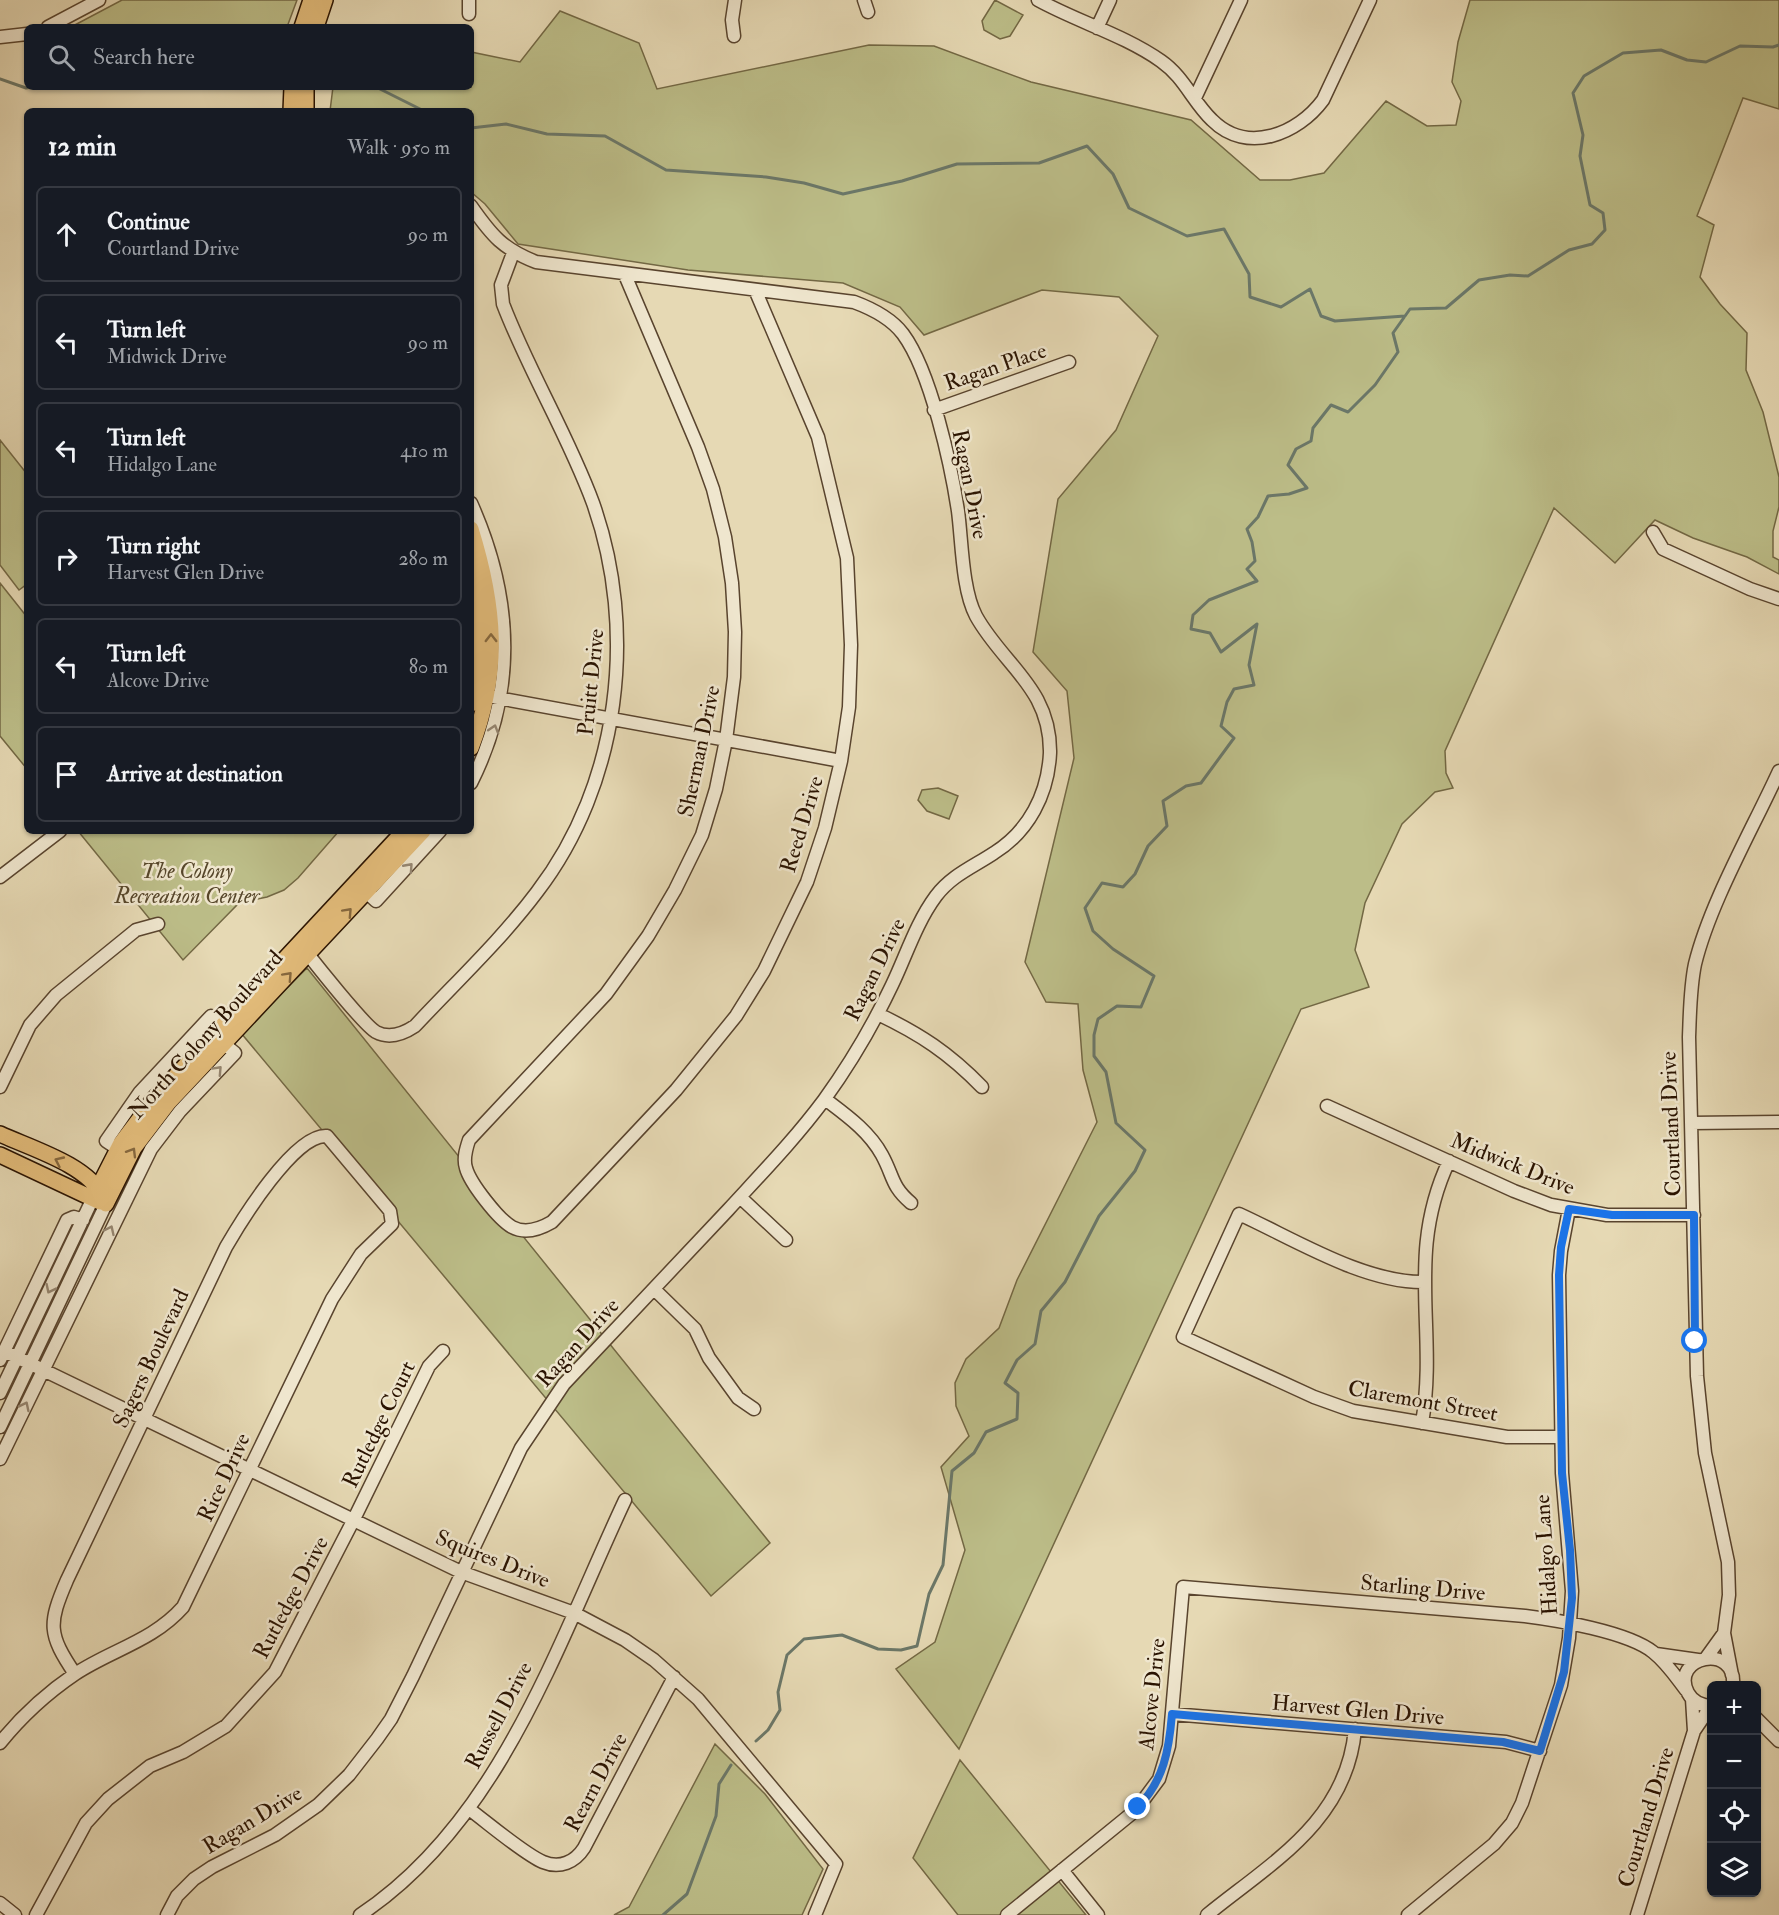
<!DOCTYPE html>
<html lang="en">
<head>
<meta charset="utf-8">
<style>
	body { margin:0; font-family:"IM FELL Double Pica",serif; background:#20242c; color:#f1f3f6 }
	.controls { position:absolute; right:18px; bottom:18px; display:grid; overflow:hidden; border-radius:9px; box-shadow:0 2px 4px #0004 }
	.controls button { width:54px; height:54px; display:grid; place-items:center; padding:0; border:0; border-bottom:2px solid #363941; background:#171b24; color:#f1f3f6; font:30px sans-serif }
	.stop { position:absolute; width:18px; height:18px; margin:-14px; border:4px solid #1a73e8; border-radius:50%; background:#fff }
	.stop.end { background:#1a73e8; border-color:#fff; box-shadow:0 2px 6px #0008 }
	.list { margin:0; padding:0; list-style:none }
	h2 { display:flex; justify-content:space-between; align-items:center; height:78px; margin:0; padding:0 24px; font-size:26px }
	h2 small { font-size:20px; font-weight:400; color:#9ea1a6 }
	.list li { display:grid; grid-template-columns:39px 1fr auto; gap:18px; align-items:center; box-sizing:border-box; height:96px; margin:0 12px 12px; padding:0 12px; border:2px solid #363941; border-radius:9px }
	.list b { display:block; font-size:22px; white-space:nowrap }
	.list p { margin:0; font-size:20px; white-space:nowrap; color:#9ea1a6 }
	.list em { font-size:20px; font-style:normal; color:#9ea1a6 }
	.icon { flex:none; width:33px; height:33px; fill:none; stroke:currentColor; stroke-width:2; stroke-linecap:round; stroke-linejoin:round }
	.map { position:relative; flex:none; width:1779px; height:1915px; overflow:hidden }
	.search { position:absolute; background:#171b24; box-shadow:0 2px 4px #0004; left:24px; top:24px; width:450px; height:66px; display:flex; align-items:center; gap:15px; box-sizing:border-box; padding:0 21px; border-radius:9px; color:#9ea1a6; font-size:22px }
	.panel { position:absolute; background:#171b24; box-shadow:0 2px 4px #0004; left:24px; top:108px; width:450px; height:726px; border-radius:9px }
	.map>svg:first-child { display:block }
</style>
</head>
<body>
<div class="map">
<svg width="1779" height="1915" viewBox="0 0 1779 1915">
	<rect width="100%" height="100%" fill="#e6d9b4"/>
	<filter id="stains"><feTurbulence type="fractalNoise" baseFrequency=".00333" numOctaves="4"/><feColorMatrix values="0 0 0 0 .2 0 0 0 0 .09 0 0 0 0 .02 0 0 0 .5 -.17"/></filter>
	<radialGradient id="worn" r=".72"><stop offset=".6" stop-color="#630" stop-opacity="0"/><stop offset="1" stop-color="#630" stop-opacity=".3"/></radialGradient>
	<path fill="#bcbd88" stroke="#736844" stroke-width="1.5" d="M122,0H297L287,27H71Z
		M995,0L1023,15L1010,36L1000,39L984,30L982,21Z
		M1470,0H1779V109L1743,98L1697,216L1714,225L1700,277L1720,304L1747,333L1746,370L1763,412L1779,477V507L1773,531V557L1779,560V574L1747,557L1693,538L1655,520L1615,563L1554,508L1445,751L1446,773L1453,788L1435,792L1402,824L1365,903L1355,950L1369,987L1301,1009L959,1749L896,1669L935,1642L965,1550L941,1467L969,1436L956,1406L955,1383L966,1359L999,1328L1017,1280L1097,1122L1083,1070L1078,1004L1046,1002L1025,962L1074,758L1067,691L1033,652L1058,499L1116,430L1158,336L1119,297L1042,290L924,335L900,307L843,283L688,270L518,244L485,204L471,192V111H330L333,87H471V52L520,62L560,11L639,43L657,89L869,45L934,46L1031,82L1191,120L1260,180H1290L1324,173L1386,101L1427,126L1456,125L1461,101L1452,82L1458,42Z
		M0,440L27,474V584L19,590L0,565Z
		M0,583L27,617V769L0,736Z
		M938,788L958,796L949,819L927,811L918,800L922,790Z
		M78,831H339L298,878L284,890L267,897L239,903L183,960Z
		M307,968L770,1543L711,1596L241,1033Z
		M715,1744L765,1794L823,1869L802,1915H614L629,1907Z
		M960,1760L1086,1915H958L913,1858Z"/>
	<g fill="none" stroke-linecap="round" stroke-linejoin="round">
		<path stroke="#6b7768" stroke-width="3" d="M0,79L26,88L32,87
			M376,87L424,111
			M471,128L506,124L547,134L605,136L666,170L766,177L804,183L843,194L902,181L957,164L1039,163L1087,146L1113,174L1129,208L1187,236L1224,229L1249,274L1250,297L1281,307L1310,289L1321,316L1335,321L1405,316
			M756,1741L768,1730L780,1710L778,1692L787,1655L804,1639L842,1635L878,1649L901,1650L917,1646L929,1594L943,1565L952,1471L974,1453L986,1432L1017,1419L1018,1393L1005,1383L1017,1360L1035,1344L1041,1311L1065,1282L1099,1216L1135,1171L1145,1150L1116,1123L1106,1072L1094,1056V1035L1098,1019L1117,1006L1141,1007L1154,976L1113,949L1093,931L1085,908L1102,883L1123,887L1135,874L1148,846L1167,826L1163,801L1186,786L1201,783L1234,738L1221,726L1227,702L1234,689L1254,685L1249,665L1257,624L1221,652L1210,633L1191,629L1193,615L1209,600L1257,581L1247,569L1255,561L1252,542L1247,529L1258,517L1268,496L1289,494L1307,488L1288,465L1296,449L1311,441L1313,428L1331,405L1348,412L1375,385L1398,352L1393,333L1410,309L1446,308L1479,280L1510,275L1528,276L1569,250L1592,244L1605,230L1603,213L1590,205L1580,156L1583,135L1573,93L1584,76L1623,53L1661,50L1687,60L1706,62L1740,46L1773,47L1779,45
			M663,1915L687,1894L716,1816L719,1784L731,1765"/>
		<g stroke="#59442e" stroke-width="15">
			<path id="minor" d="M469,0V14
				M864,0L868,12
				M1038,0C1078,22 1124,35 1161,61C1184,77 1193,102 1212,120C1247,155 1298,134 1323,100L1370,0
				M48,27L99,0
				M1097,28L1110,0
				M734,36L732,20L735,0
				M0,37L27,34
				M1195,98L1241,0
				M625,275L698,447L713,489L725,537L732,583L735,632L734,677L726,740L716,789L702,835L675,890L648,936L606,994L469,1140C466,1149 463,1159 466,1168C470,1183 498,1219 512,1227C525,1234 540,1229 552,1222L676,1090L736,1016L764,971L807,882L825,828L841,761L849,707L851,645L847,558L818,437L756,292
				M934,410L1069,362
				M471,503C513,597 518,690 471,783
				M1653,532L1663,549L1750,589L1779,599
				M487,696L841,761
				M0,877L60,831
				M366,892L376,901L440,831
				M303,948C314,962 364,1025 376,1032C389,1039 403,1034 415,1026C456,982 501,940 537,892C620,784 638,630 593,503C568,435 529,372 503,304L501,285L513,253
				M878,1014C920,1034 949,1053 982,1087
				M0,1087L30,1025L56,995L136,930L158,924
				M825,1099C846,1115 869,1131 882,1155C894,1177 891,1186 911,1203
				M1327,1106L1514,1191L1551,1205L1607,1215H1694
				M1691,1123L1779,1122
				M118,1149L106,1141L140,1092L211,1016L221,1026
				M740,1197L786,1240
				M1424,1282C1364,1283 1294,1239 1239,1214L1183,1337L1314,1397L1353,1411L1507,1437H1561
				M654,1289L695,1329L709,1358L738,1398L754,1409
				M4,1351L461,1572L574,1613L625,1640L654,1660L698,1699L836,1864L815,1915
				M0,1360L67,1220L74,1217L83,1220
				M0,1393L93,1198
				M1422,1423C1438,1330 1405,1254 1449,1161
				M0,1427L106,1204
				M0,1459L151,1149L180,1111L235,1053L224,1044
				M1656,1654L1698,1660
				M1706,1658L1724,1633
				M1732,1675L1724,1633L1729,1595L1728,1562L1705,1453L1697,1376L1689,1037C1690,1013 1690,988 1695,964C1710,903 1752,830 1779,771
				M1692,1699L1694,1731
				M1712,1706C1702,1706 1693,1702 1688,1693C1669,1656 1737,1642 1733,1686
				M1172,1714L1506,1742L1540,1751
				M1756,1718L1779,1741
				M0,1743C21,1717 47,1693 75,1674C111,1650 153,1641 183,1607L332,1299L361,1254L392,1224L390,1211L327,1136C295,1133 241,1221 226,1247L67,1580C48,1624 48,1634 75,1674
				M469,1809C488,1823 524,1854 543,1862C560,1869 575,1862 584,1848L674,1677
				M1062,1870L1098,1915
				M0,1903L15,1915
				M36,1915L86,1823L108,1799L150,1766L183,1752L226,1726L275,1672L354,1519L429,1366L443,1351
				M167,1915L177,1896L194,1879L212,1867L275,1835L318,1805L349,1775L377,1739L391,1719L413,1676L521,1448L564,1384C618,1326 673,1268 728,1210C761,1174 795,1139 824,1100C850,1064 873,1025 892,985C906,956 916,923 936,896C952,875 973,867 994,853C1029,831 1048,794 1050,753C1051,688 1003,665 976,616C962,590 962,541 958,511C951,465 931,372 903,334C891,318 873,309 854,302L536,262C503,249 492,236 471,206
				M360,1915C500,1822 557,1645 625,1500
				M1007,1915L1136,1810L1159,1779L1169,1746L1183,1587L1525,1616C1557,1620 1628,1632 1653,1652C1667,1663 1676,1677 1686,1690
				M1207,1915C1271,1863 1347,1821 1355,1729
				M1408,1915L1494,1844L1512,1823L1522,1803L1561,1685L1569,1638L1572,1591L1562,1473L1559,1275L1561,1251L1569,1209
				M1637,1915L1694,1731L1711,1706"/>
		</g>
		<g stroke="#2a1301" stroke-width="18">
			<path id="major" d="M302,27L311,0
				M316,27L325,0
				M291,111L292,87
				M306,111V87
				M471,529C495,606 501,671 471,748
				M471,570C479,615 480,658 471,704
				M0,1134C30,1148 88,1165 102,1196
				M0,1155L100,1202
				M93,1198L121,1143L156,1097L404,831
				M106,1204L134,1148L169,1102L423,831"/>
		</g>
		<use href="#minor" stroke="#efe6ce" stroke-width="12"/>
		<use href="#major" stroke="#e3bc7a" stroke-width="15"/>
	</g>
	<defs><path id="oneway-chevron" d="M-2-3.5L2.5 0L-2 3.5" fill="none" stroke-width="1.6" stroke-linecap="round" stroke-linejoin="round" transform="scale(1.5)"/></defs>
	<g stroke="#86683e">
		<use href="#oneway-chevron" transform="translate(491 638) rotate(-90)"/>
		<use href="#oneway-chevron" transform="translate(348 912) rotate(-47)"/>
		<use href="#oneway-chevron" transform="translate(288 976) rotate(-47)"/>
		<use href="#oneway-chevron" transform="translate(132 1152) rotate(-59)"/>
		<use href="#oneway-chevron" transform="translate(59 1161) rotate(-155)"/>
	</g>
	<g stroke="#968772">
		<use href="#oneway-chevron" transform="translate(494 729) rotate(-73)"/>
		<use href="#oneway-chevron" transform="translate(409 867) rotate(-48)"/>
		<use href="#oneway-chevron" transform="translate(218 1070) rotate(-47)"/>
		<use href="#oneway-chevron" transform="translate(110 1230) rotate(-65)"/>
		<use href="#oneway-chevron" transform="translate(50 1289) rotate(116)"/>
		<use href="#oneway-chevron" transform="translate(25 1406) rotate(-64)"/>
	</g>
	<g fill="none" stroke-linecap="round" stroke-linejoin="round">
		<path stroke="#1a73e8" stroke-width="8" d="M1138,1807C1164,1780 1169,1750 1172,1714L1503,1742L1540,1751L1564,1672L1572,1598L1570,1550L1562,1473L1559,1275L1561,1247L1569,1209L1612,1215H1694L1695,1341"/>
	</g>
	<g text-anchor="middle" stroke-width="5" stroke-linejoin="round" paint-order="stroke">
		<g font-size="22" fill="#2a1301" stroke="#efe6ce">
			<text transform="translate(995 366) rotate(-19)" y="8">Ragan Place</text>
			<text transform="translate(971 484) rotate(79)" y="8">Ragan Drive</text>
			<text transform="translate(590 682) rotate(-84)" y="8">Pruitt Drive</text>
			<text transform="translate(698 751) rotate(-78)" y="8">Sherman Drive</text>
			<text transform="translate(801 824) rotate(-73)" y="8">Reed Drive</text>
			<text transform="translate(874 969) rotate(-64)" y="8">Ragan Drive</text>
			<text transform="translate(205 1034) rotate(-48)" y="8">North Colony Boulevard</text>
			<text transform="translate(1670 1124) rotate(-92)" y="8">Courtland Drive</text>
			<text transform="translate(1513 1163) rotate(22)" y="8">Midwick Drive</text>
			<text transform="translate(577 1342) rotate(-48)" y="8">Ragan Drive</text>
			<text transform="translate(150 1358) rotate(-65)" y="8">Sagers Boulevard</text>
			<text transform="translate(1423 1400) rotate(10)" y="8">Claremont Street</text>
			<text transform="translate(378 1424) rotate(-64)" y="8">Rutledge Court</text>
			<text transform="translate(223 1477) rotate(-65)" y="8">Rice Drive</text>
			<text transform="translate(1545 1555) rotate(-94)" y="8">Hidalgo Lane</text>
			<text transform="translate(493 1558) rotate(22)" y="8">Squires Drive</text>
			<text transform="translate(1423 1587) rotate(5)" y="8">Starling Drive</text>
			<text transform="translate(290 1597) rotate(-62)" y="8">Rutledge Drive</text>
			<text transform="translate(1151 1694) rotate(-84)" y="8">Alcove Drive</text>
			<text transform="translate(1358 1709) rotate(5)" y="8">Harvest Glen Drive</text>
			<text transform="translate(498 1715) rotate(-62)" y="8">Russell Drive</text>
			<text transform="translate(595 1782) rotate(-62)" y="8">Rearn Drive</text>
			<text transform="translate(1645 1817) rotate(-73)" y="8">Courtland Drive</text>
			<text transform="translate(252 1819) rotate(-31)" y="8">Ragan Drive</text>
		</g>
		<g font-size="22" font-style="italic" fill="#56462a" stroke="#efe6ce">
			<text x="187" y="878">The Colony<tspan x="187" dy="25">Recreation Center</tspan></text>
		</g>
	</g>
	<rect width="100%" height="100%" filter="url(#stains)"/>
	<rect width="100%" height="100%" fill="url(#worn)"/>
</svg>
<div class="controls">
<button>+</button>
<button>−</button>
<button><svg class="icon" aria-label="locate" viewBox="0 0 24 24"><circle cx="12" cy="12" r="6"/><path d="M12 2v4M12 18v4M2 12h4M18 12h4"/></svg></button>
<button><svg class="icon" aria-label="layers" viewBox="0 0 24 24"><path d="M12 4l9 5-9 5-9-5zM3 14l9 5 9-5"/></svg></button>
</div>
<div class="stop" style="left:1695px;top:1341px"></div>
<div class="stop end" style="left:1138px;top:1807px"></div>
<div class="search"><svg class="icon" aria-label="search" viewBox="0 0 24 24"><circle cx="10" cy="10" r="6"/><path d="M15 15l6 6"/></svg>Search here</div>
<section class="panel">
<h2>12 min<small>Walk · 950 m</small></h2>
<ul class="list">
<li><svg class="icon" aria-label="ahead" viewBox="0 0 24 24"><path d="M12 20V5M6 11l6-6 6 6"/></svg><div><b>Continue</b><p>Courtland Drive</p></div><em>90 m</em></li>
<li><svg class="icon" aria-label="left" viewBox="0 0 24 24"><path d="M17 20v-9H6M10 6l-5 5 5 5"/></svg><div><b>Turn left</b><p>Midwick Drive</p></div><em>90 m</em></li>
<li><svg class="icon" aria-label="left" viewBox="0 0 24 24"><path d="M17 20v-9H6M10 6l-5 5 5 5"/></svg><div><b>Turn left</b><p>Hidalgo Lane</p></div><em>410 m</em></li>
<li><svg class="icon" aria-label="right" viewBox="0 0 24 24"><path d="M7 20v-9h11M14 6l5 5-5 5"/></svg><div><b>Turn right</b><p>Harvest Glen Drive</p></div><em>280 m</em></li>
<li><svg class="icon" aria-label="left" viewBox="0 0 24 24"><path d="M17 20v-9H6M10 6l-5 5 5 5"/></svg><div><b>Turn left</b><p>Alcove Drive</p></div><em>80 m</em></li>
<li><svg class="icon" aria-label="arrive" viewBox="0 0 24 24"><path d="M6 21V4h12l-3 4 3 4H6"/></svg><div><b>Arrive at destination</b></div></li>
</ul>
</section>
</div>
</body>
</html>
